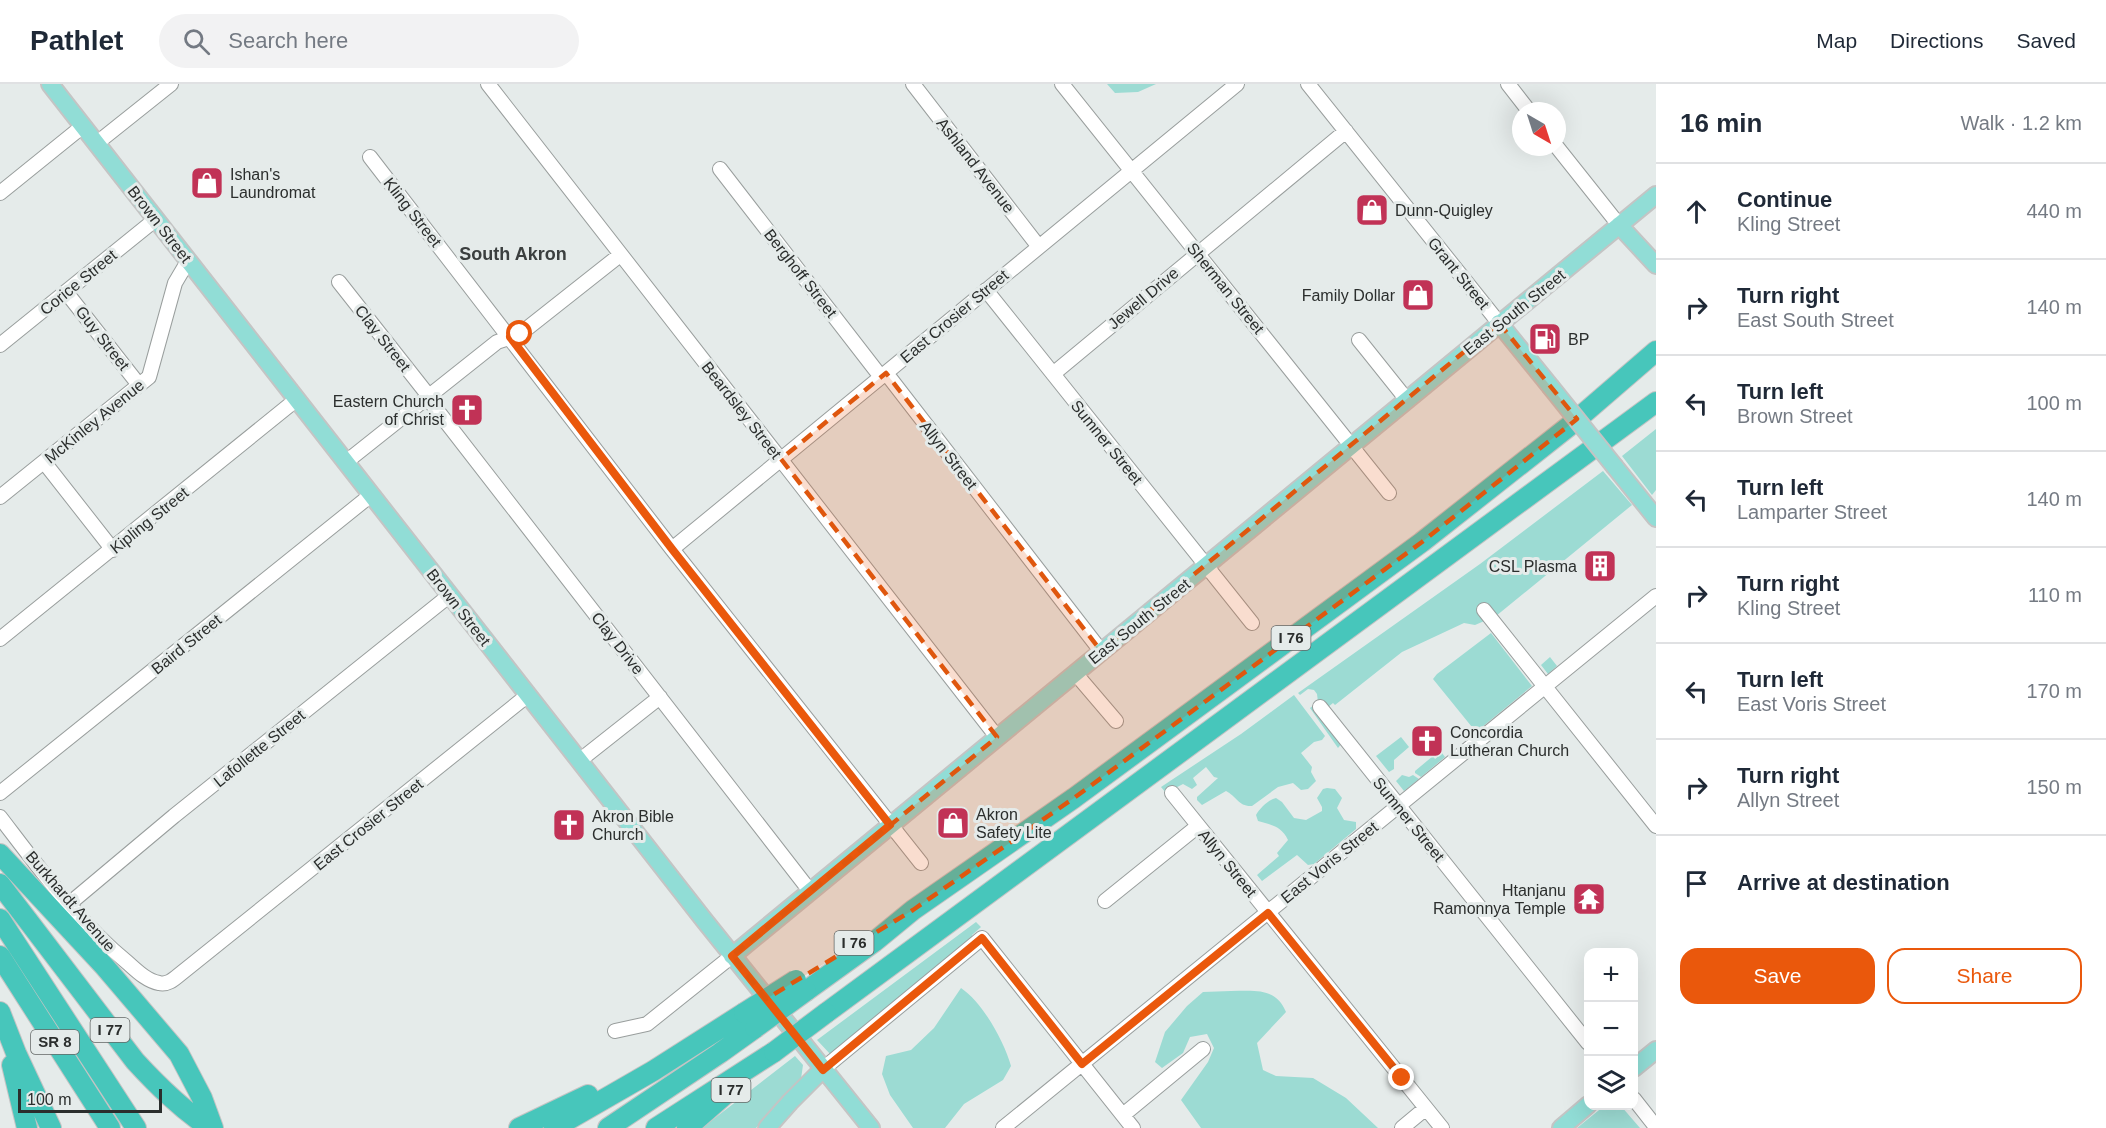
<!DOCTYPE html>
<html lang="en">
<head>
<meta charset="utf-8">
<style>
	body { margin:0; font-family:Arial,sans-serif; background:#f2f2f3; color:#1f2937 }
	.controls { position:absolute; right:18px; bottom:18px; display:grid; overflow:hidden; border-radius:12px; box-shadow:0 6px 24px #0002 }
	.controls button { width:54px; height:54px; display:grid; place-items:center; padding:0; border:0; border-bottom:2px solid #e0e1e3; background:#fff; color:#1f2937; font:30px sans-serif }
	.compass { position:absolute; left:1512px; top:18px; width:54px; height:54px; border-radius:50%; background:#fff; box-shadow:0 6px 24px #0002; rotate:141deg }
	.scale { position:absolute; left:18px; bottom:15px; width:144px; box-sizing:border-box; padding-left:6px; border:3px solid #2b2e2d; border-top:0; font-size:16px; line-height:21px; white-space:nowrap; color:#2b2e2d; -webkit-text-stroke:4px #e5ebea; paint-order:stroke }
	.stop { position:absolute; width:18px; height:18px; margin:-14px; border:4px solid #ea580c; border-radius:50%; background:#fff }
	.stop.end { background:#ea580c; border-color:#fff; box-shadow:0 2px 6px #0008 }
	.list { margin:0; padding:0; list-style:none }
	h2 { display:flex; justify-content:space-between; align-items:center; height:78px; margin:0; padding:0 24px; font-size:26px }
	h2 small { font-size:20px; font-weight:400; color:#747a83 }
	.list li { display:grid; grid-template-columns:39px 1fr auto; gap:18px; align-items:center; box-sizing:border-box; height:96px; padding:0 24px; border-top:2px solid #e0e1e3 }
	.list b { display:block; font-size:22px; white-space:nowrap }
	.list p { margin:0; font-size:20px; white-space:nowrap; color:#747a83 }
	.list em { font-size:20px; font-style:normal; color:#747a83 }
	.actions { display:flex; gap:12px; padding:18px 24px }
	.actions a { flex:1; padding:14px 0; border:2px solid #ea580c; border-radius:18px; text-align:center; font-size:21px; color:#ea580c }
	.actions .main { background:#ea580c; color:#fff }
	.icon { flex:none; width:33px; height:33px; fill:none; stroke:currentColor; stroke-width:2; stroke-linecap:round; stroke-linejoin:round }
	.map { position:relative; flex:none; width:1656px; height:1044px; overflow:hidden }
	header { display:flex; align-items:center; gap:36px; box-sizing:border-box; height:84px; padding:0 30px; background:#fff; border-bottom:2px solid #e0e1e3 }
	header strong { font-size:28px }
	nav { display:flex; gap:33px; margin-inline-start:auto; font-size:21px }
	.search { width:420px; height:54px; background:#f2f2f3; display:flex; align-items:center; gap:15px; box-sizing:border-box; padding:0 21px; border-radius:33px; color:#747a83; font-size:22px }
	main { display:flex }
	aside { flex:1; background:#fff }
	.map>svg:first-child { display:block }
</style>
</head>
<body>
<header>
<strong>Pathlet</strong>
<div class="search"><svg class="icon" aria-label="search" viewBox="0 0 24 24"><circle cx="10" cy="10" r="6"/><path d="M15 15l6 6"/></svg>Search here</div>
<nav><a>Map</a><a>Directions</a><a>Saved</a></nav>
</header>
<main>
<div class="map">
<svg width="1656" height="1044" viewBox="0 0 1656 1044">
	<rect width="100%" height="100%" fill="#e5ebea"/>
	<path fill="#9cdbd3" d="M1107,0H1156L1138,8L1115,9Z
		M1656,345V406L1652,411L1622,372Z
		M1603,387L1632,421L1496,532L1475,541L1464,539L1402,568L1335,621L1333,619L1328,623L1342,659L1338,664L1310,624L1318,618L1317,610L1314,606L1308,605L1300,611L1298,609L1480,480Z
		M1491,549L1532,602L1476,648L1433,595L1437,590Z
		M1550,573L1557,582L1548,590L1541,581Z
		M1294,611L1325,652L1322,656L1314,658L1301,669L1312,683L1311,688L1316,697L1308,705L1301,706L1293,699L1278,703L1252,722C1239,723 1236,712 1226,707L1202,721L1197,716V713L1218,694L1214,693L1206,683L1193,694L1197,701L1192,705L1183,700L1166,709L1161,703L1241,650Z
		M1401,653L1409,663L1394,676V685L1389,688L1376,672Z
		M1442,669L1445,673L1421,693L1415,689V687L1433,672L1435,675Z
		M1402,691L1409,693L1413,691L1419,695L1404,707L1396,697Z
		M1327,704L1335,705L1342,714L1337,724L1344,736L1356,738V745L1314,780L1308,781L1297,771L1262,797L1257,791L1279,772L1277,769L1288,756C1281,741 1270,741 1258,737L1256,731C1260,724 1268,716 1276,714L1282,718L1294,734L1306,736L1322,727V723L1317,714L1323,705Z
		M976,838L981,843L972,851L973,854L831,971L817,956Z
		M961,904C983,919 1004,957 1011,982L1003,996L964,1020L945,1044H913L890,1011L882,990L886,972L911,966L934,944Z
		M1231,907C1254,907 1276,903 1286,928L1257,959L1263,986L1276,992L1313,994L1346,1014L1378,1044H1201L1181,1016L1208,978L1214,964L1207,950L1190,953L1183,969L1162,984L1155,978L1165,948L1187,922L1203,908Z
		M795,972L803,981L801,995L756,1044H702Z
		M1604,1022H1621L1640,1044H1577Z"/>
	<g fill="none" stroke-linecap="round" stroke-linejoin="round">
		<g stroke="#999e9d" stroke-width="16">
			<path id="minor" d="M488,0L997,653
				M913,0L1039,163
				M1062,0L1389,409
				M1308,0L1499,239
				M1508,0L1529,27
				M97,59L171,0
				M1557,63L1619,141
				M370,73L672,465L921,779
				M720,85L881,293
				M0,109L83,42
				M339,198L428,311
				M986,206L1252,539
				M66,208L139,301
				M1359,256L1407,316
				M0,261L156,135
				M886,289L1101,567
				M1053,290L1346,47
				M426,312L810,807
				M44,378L113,466
				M346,378L497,258L520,250L620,171
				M0,413L149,293L175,199L188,177
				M672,465L1237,0
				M1484,526L1656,742
				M0,555L297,315
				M1075,589L1116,637
				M1320,623L1588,959
				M579,677L660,613
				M0,709L371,411
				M1172,709L1442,1044
				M0,733C39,784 78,838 128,879C137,887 147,897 159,899C167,901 173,896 179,891L528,611
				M1105,817L1198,742
				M69,820L174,732L450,511
				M615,947L647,940L732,872
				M823,985L982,854L1133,1044
				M1634,1015L1656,1043
				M1123,1031L1203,965
				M1003,1044L1656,512
				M1402,1044L1426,1024"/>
		</g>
		<g stroke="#c4c4c4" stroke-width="20">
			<path id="major" d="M50,0L704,836L871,1044
				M1619,141L1656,181
				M1499,239L1550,302
				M1615,383L1656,434
				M732,872L1656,111
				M1634,984L1656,966
				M767,1044L790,1018L823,985
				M1561,1044L1588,1021"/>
		</g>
		<g stroke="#c4c4c4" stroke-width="22">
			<path id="highway" d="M0,770L105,883L179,970L202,1014L213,1044
				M0,800L135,977C158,1002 181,1025 210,1044
				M0,835L136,1044
				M0,872L110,1044
				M806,907L874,858L913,826L1074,714L1422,458L1568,343L1656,267
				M0,928L16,969L51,1044
				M826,929L1656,318
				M12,981L27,1044
				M519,1044L588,1011
				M554,1044L653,987L744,929
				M608,1044L720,969L755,944
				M656,1044L774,968
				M687,1044L728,1008"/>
		</g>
		<use href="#minor" stroke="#fff" stroke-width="14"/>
		<use href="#major" stroke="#91ddd6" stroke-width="16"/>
		<use href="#highway" stroke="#47c6bb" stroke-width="20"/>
		<g stroke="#c4c4c4" stroke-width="20" stroke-linecap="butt">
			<path id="major-bridge" d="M1550,302L1615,383"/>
		</g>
		<g stroke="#c4c4c4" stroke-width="22" stroke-linecap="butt">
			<path id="highway-bridge" d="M744,929L796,896
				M755,944L806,907
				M774,968L826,929"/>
		</g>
		<use href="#major-bridge" stroke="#91ddd6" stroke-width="16"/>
		<use href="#highway-bridge" stroke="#47c6bb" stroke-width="20"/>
	</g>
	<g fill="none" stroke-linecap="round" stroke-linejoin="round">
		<path stroke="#ea580c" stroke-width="8" d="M520,250L510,253L672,465L890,741L732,872L823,986L982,854L1082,980L1268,829L1402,994"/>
	</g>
	<path fill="#df570e" fill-opacity="0.2" stroke="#df570e" stroke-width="4.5" stroke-dasharray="12 8" stroke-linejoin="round" d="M1499,239L1577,335L1422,458L1074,714L913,826L766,915L732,872L997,653L781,375L886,289L1101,567Z"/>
	<defs>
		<g id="shop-square" transform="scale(1.725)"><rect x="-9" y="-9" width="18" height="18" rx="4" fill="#c13256" stroke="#e5ebea"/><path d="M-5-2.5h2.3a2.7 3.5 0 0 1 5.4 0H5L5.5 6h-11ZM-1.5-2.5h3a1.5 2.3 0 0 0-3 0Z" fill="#fff"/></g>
		<g id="fuel-square" transform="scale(1.725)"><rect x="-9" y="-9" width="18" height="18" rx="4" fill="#c13256" stroke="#e5ebea"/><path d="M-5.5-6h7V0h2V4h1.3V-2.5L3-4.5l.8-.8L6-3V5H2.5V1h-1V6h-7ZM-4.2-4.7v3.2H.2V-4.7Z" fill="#fff"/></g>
		<g id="church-square" transform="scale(1.725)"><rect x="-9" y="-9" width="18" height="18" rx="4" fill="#c13256" stroke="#e5ebea"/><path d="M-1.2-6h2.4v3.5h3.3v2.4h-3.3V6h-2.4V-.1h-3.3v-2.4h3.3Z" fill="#fff"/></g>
		<g id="building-square" transform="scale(1.725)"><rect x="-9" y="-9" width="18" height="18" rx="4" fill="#c13256" stroke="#e5ebea"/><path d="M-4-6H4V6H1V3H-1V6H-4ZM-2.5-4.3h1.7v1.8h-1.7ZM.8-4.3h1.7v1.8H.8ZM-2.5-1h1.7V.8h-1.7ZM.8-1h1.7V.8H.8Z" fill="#fff"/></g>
		<g id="temple-square" transform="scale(1.725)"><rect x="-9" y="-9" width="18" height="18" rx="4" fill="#c13256" stroke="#e5ebea"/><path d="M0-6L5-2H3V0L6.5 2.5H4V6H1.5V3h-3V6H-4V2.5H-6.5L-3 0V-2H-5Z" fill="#fff"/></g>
	</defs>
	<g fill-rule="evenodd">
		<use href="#shop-square" x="207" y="99"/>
		<use href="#shop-square" x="1372" y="126"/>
		<use href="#shop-square" x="1418" y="211"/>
		<use href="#fuel-square" x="1545" y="255"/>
		<use href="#church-square" x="467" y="326"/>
		<use href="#building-square" x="1600" y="482"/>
		<use href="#church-square" x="1427" y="657"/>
		<use href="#shop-square" x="953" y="739"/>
		<use href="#church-square" x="569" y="741"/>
		<use href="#temple-square" x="1589" y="815"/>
	</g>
	<g text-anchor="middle" stroke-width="6" stroke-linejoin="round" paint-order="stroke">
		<g fill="#e5ebea" stroke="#636766" stroke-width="1.5">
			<rect x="1271.5" y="542" width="39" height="24" rx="4.5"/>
			<rect x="834.5" y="847" width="39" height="24" rx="4.5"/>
			<rect x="90.5" y="934" width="39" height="24" rx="4.5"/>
			<rect x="31" y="946" width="48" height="24" rx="4.5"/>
			<rect x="711.5" y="994" width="39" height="24" rx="4.5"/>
		</g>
		<g font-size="15" font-weight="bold" fill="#2b2e2d">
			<text x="1291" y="559">I 76</text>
			<text x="854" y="864">I 76</text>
			<text x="110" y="951">I 77</text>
			<text x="55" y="963">SR 8</text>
			<text x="731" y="1011">I 77</text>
		</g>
		<g font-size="16" fill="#2b2e2d" stroke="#e5ebea">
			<text transform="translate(976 81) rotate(52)" y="6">Ashland Avenue</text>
			<text transform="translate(413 128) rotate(52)" y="6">Kling Street</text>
			<text transform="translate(160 140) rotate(52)" y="6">Brown Street</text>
			<text transform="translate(801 189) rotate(52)" y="6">Berghoff Street</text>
			<text transform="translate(1459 189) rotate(51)" y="6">Grant Street</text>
			<text transform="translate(78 198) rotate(-39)" y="6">Corice Street</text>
			<text transform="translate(1226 204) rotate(51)" y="6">Sherman Street</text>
			<text transform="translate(1143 214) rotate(-40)" y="6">Jewell Drive</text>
			<text transform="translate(1514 228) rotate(-39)" y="6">East South Street</text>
			<text transform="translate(954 232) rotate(-40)" y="6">East Crosier Street</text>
			<text transform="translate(103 254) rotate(52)" y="6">Guy Street</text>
			<text transform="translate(383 254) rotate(52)" y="6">Clay Street</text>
			<text transform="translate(742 326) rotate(52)" y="6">Beardsley Street</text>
			<text transform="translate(94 337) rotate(-39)" y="6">McKinley Avenue</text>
			<text transform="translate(1107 358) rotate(51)" y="6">Sumner Street</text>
			<text transform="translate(949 371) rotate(52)" y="6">Allyn Street</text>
			<text transform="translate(149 436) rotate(-39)" y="6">Kipling Street</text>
			<text transform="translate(459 523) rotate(52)" y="6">Brown Street</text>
			<text transform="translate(1139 537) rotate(-39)" y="6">East South Street</text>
			<text transform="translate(618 559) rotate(52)" y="6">Clay Drive</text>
			<text transform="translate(186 560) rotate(-39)" y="6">Baird Street</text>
			<text transform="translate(259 664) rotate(-39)" y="6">Lafollette Street</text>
			<text transform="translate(1409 735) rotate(51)" y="6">Sumner Street</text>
			<text transform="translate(368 740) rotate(-39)" y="6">East Crosier Street</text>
			<text transform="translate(1329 778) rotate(-39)" y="6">East Voris Street</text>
			<text transform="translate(1228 779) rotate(51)" y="6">Allyn Street</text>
			<text transform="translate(71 817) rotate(49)" y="6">Burkhardt Avenue</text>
		</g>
		<g font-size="16" fill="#2b2e2d" stroke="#e5ebea" text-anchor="start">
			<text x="230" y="96">Ishan's<tspan x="230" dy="18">Laundromat</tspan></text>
			<text x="1395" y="132">Dunn-Quigley</text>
			<text x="1395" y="217" text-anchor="end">Family Dollar</text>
			<text x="1568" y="261">BP</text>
			<text x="444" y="323" text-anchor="end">Eastern Church<tspan x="444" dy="18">of Christ</tspan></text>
			<text x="1577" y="488" text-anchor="end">CSL Plasma</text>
			<text x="1450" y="654">Concordia<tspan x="1450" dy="18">Lutheran Church</tspan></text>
			<text x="976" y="736">Akron<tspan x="976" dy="18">Safety Lite</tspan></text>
			<text x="592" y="738">Akron Bible<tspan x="592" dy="18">Church</tspan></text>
			<text x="1566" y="812" text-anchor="end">Htanjanu<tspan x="1566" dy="18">Ramonnya Temple</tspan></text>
		</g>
		<g font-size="18" font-weight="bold" fill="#3b3f3f" stroke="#e5ebea">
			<text x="513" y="176">South Akron</text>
		</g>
	</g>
</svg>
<div class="controls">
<button>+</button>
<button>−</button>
<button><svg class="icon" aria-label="layers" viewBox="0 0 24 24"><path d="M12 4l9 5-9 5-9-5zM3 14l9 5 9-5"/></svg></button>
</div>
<svg class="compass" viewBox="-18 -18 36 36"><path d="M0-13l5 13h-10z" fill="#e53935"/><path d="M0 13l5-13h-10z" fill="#747a83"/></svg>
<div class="scale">100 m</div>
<div class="stop" style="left:520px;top:250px"></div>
<div class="stop end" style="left:1402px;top:994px"></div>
</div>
<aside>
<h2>16 min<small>Walk · 1.2 km</small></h2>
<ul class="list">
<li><svg class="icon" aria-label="ahead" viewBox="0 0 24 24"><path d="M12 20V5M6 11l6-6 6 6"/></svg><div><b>Continue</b><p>Kling Street</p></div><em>440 m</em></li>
<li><svg class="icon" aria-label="right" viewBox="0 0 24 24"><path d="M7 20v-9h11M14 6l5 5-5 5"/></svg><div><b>Turn right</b><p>East South Street</p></div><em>140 m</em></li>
<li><svg class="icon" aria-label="left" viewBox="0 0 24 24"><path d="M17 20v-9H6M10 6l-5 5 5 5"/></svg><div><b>Turn left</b><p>Brown Street</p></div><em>100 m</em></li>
<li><svg class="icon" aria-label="left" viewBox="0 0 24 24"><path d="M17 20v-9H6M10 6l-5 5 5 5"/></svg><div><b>Turn left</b><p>Lamparter Street</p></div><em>140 m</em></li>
<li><svg class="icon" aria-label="right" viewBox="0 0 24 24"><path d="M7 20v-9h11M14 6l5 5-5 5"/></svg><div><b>Turn right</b><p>Kling Street</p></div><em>110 m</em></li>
<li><svg class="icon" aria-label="left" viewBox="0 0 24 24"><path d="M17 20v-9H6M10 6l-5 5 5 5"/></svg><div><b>Turn left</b><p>East Voris Street</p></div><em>170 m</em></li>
<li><svg class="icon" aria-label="right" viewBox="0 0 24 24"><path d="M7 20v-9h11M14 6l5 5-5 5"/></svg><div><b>Turn right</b><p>Allyn Street</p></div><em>150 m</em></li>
<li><svg class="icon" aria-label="arrive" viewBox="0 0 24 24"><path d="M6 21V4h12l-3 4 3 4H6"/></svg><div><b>Arrive at destination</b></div></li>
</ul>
<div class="actions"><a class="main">Save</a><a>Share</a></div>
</aside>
</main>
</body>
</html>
